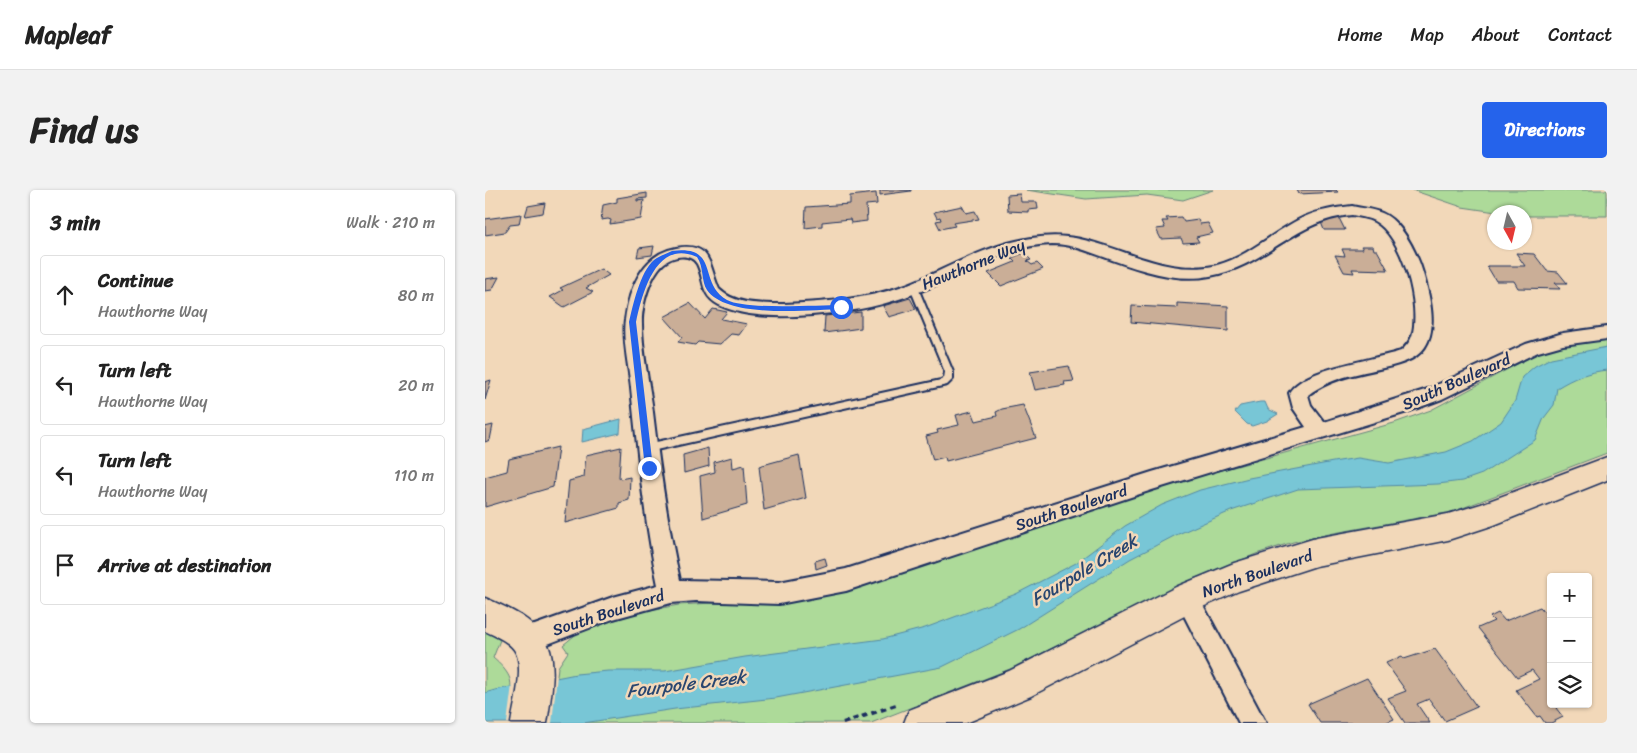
<!DOCTYPE html>
<html lang="en">
<head>
<meta charset="utf-8">
<style>
	body { margin:0; font-family:Sriracha,sans-serif; background:#f2f2f2; color:#222 }
	.controls { position:absolute; right:15px; bottom:15px; display:grid; overflow:hidden; border-radius:5px; box-shadow:0 1px 4px #0004 }
	.controls button { width:45px; height:45px; display:grid; place-items:center; padding:0; border:0; border-bottom:1px solid #e0e0e0; background:#fff; color:#222; font:25px sans-serif }
	.compass { position:absolute; left:1002px; top:15px; width:45px; height:45px; border-radius:50%; background:#fff; box-shadow:0 1px 4px #0004; rotate:172deg }
	.stop { position:absolute; width:15px; height:15px; margin:-11px; border:4px solid #2563eb; border-radius:50%; background:#fff }
	.stop.end { background:#2563eb; border-color:#fff; box-shadow:0 1px 5px #0008 }
	.list { margin:0; padding:0; list-style:none }
	h2 { display:flex; justify-content:space-between; align-items:center; height:65px; margin:0; padding:0 20px; font-size:21px }
	h2 small { font-size:16px; font-weight:400; color:#767676 }
	.list li { display:grid; grid-template-columns:32px 1fr auto; gap:15px; align-items:center; box-sizing:border-box; height:80px; margin:0 10px 10px; padding:0 10px; border:1px solid #e0e0e0; border-radius:5px }
	.list b { display:block; font-size:19px; white-space:nowrap }
	.list p { margin:0; font-size:16px; white-space:nowrap; color:#767676 }
	.list em { font-size:16px; font-style:normal; color:#767676 }
	.icon { flex:none; width:28px; height:28px; fill:none; stroke:currentColor; stroke-width:2; stroke-linecap:round; stroke-linejoin:round }
	.map { position:relative; flex:none; width:1122px; height:533px; overflow:hidden; border-radius:5px }
	header { display:flex; align-items:center; gap:30px; box-sizing:border-box; height:70px; padding:0 25px; background:#fff; border-bottom:1px solid #e0e0e0 }
	header strong { font-size:24px }
	nav { display:flex; gap:28px; margin-inline-start:auto; font-size:18px }
	.intro { display:flex; align-items:center; justify-content:space-between; box-sizing:border-box; height:120px; padding:0 30px }
	h1 { margin:0; font-size:35px }
	.button { padding:12px 22px; border-radius:5px; background:#2563eb; color:#fff; font-size:18px; font-weight:700 }
	main { display:flex; gap:30px; padding:0 30px }
	aside { flex:1; background:#fff; border-radius:5px; box-shadow:0 1px 4px #0004 }
	.map>svg:first-child { display:block }
</style>
</head>
<body>
<header>
<strong>Mapleaf</strong>
<nav><a>Home</a><a>Map</a><a>About</a><a>Contact</a></nav>
</header>
<div class="intro"><h1>Find us</h1><a class="button">Directions</a></div>
<main>
<aside>
<h2>3 min<small>Walk · 210 m</small></h2>
<ul class="list">
<li><svg class="icon" aria-label="ahead" viewBox="0 0 24 24"><path d="M12 20V5M6 11l6-6 6 6"/></svg><div><b>Continue</b><p>Hawthorne Way</p></div><em>80 m</em></li>
<li><svg class="icon" aria-label="left" viewBox="0 0 24 24"><path d="M17 20v-9H6M10 6l-5 5 5 5"/></svg><div><b>Turn left</b><p>Hawthorne Way</p></div><em>20 m</em></li>
<li><svg class="icon" aria-label="left" viewBox="0 0 24 24"><path d="M17 20v-9H6M10 6l-5 5 5 5"/></svg><div><b>Turn left</b><p>Hawthorne Way</p></div><em>110 m</em></li>
<li><svg class="icon" aria-label="arrive" viewBox="0 0 24 24"><path d="M6 21V4h12l-3 4 3 4H6"/></svg><div><b>Arrive at destination</b></div></li>
</ul>
</aside>
<div class="map">
<svg width="1122" height="533" viewBox="0 0 1122 533">
	<rect width="100%" height="100%" fill="#f2d8b9"/>
	<filter id="ink" filterUnits="userSpaceOnUse"><feTurbulence type="fractalNoise" baseFrequency=".02" numOctaves="2"/><feDisplacementMap in="SourceGraphic" scale="10" xChannelSelector="R" yChannelSelector="G"/><feConvolveMatrix kernelMatrix="1 2 1 2 8 2 1 2 1" color-interpolation-filters="sRGB"/></filter>
	<g filter="url(#ink)">
		<path fill="#adda99" stroke="#64847c" d="M541,0H728L698,10L662,5L601,9Z
			M927,0H1122V26H1040V22H1011L977,17Z
			M1122,147V263L967,322L849,343L808,352L771,364L689,398L525,479L386,533H67L73,477L83,462L78,455L95,441L159,421L194,415L227,413L292,414L334,407L375,396L701,290L909,233L946,220L1055,162L1083,154Z
			M0,441L15,450L8,468C41,496 22,506 0,533Z"/>
		<path fill="#78c6d6" stroke="#538aa6" d="M1122,157V180C1103,182 1088,188 1072,198L1069,215L1059,228L1050,250L997,284L977,291L953,294L813,299L746,321L691,345L645,369L534,439L457,477L291,508L190,519L98,533H0V503L10,500L91,484L123,481H180L260,467L398,449L440,438L531,404L591,373L640,336L677,315L715,300L764,288L848,272L873,268L904,273L961,262L988,251L1016,232L1030,211L1037,187L1050,176L1066,168Z
			M775,212H780L783,219L793,224L782,231L767,236L762,234L750,222L755,216Z
			M136,229L135,243L97,252L98,239Z"/>
		<path fill="#f2d8b9" d="M72,486L67,533H22L27,495Z"/>
		<path fill="#caae97" stroke="#1b2f5e" d="M395,0H426V1L395,5Z
			M812,0H851L853,2L814,4Z
			M162,3V8L152,9V11L159,10L156,29L125,34L126,30L123,29L116,30L118,15L132,12V8Z
			M391,3L392,14L381,15L382,31L366,33L365,29L337,32V36L320,38L321,17L365,14V6Z
			M535,4L536,12H552L553,19L543,20V22L523,21L522,5Z
			M60,13L58,23L40,26L43,16Z
			M477,16L481,23L490,21L494,29L468,33L470,36L455,39L451,31L456,30L455,27L452,28L449,22Z
			M36,24L34,34L25,35L20,42L0,45V29Z
			M696,27L699,32L713,30L715,34L723,33L728,43L711,47L714,52L698,53L696,48L676,49L671,39L680,38L677,31H683L681,28Z
			M834,27L854,28L860,40H839Z
			M169,56L167,65L152,67L154,58Z
			M876,56H888L889,60H892L903,80L867,79L869,83L859,82L850,65L860,66L857,59H878Z
			M539,63L546,70L542,71L547,75L552,73L558,79L516,96L503,83L530,72L526,68Z
			M1031,63L1049,64L1062,81L1073,82L1082,93H1070L1075,99L1033,98L1029,91H1011L1002,76H1040Z
			M116,79L124,85L101,98L108,102L79,117L65,107L78,100L75,98Z
			M14,87L7,100L0,101V89Z
			M425,108L431,119L404,127L398,116Z
			M205,113L220,129L228,119L242,122L236,129L262,134L254,145L246,144L235,154L213,152L210,155L193,152L197,147L179,127Z
			M692,113L743,116V141L646,132L647,116L692,118Z
			M376,122V138L339,143L340,126Z
			M584,176L589,191L579,192L580,195L550,200L545,182Z
			M6,190L0,210V192Z
			M538,215L551,248L461,271L460,267L448,270L441,246L453,243L452,240L474,235L471,225L487,221L491,231L512,226L511,222L517,219Z
			M8,235L5,250L0,252V237Z
			M73,257L68,297L0,317V287L22,281L24,269Z
			M136,257L134,287L135,289L145,287L144,310L134,313V318L80,333L84,291L99,287L101,265Z
			M223,258L224,276L199,283L198,265Z
			M314,265L321,308L279,320L274,276Z
			M247,267L248,278L259,275L262,315L218,328L215,286L230,282L229,272Z
			M340,368L342,375L331,379L330,371Z
			M1055,417L1066,429L1064,440L1066,442V514H1076L1071,518L1078,527L1066,533H1060L1055,526L1052,527L1031,500L1054,489L1047,480L1032,487L993,438L1009,431L1005,427L1013,423L1020,431Z
			M950,459L992,517L960,531L944,509L932,514L945,533H920L903,508L921,501L901,473L917,466L919,469Z
			M882,488L909,529L900,533H835L823,514Z"/>
		<g fill="none" stroke-linecap="round" stroke-linejoin="round">
			<g stroke="#1b2f5e" stroke-width="4">
				<path id="lane" d="M429,95L433,98L468,182V189L462,195L162,262L159,261L157,258L159,255L162,254L456,190L459,188L460,182L425,98Z"/>
			</g>
			<g stroke="#1b2f5e" stroke-width="4">
				<path id="street" d="M867,16C876,18 888,19 897,23C915,31 928,56 935,74C980,208 886,158 823,205L826,215L839,232L943,199L1041,154L1078,143L1122,137V149L1078,155L1053,162L957,209L919,223L667,300L361,401L294,414L211,411L186,413L128,429L42,462L33,459L30,450L33,441L128,407L173,395C159,329 153,265 146,198C144,178 137,149 140,130C144,99 157,64 191,58C227,51 224,77 234,99C250,115 277,114 299,114C340,112 379,110 418,96C454,83 486,63 523,53C545,47 567,44 590,48C635,56 674,83 722,77C759,72 786,42 819,27C835,20 850,18 867,16ZM867,25C877,27 887,28 895,35C919,54 936,116 927,146C925,152 921,156 916,161C889,170 818,178 804,203L808,218L821,237L667,282L361,379L294,392L195,390C182,332 174,274 167,214C163,188 157,160 157,134C156,116 165,86 178,74C187,66 205,62 212,74C220,90 215,105 234,115C268,132 326,126 363,121C393,117 423,107 451,95C488,78 525,55 567,54C586,54 602,61 619,67C652,79 690,93 725,86C781,76 809,30 867,25Z
					M702,397L710,400L781,533H754L690,408L694,400Z"/>
			</g>
			<g stroke="#1b2f5e" stroke-width="3">
				<path id="secondary" d="M1122,267V290L1009,335L963,350L831,376L754,401L713,419L546,506L481,533H419L424,520L524,481L691,397L749,373L831,348L963,324L996,314Z
					M0,408C73,438 74,460 62,533H26C29,515 39,480 31,463C26,452 10,446 0,441Z"/>
			</g>
			<path stroke="#1b2f5e" stroke-width="4" stroke-dasharray="5.5 4.5" stroke-linecap="butt" d="M358,533L414,514"/>
			<use href="#lane" fill="#f2d8b9" fill-rule="evenodd"/>
			<use href="#street" fill="#f2d8b9" fill-rule="evenodd"/>
			<use href="#secondary" fill="#f2d8b9" fill-rule="evenodd"/>
		</g>
	</g>
	<path fill="#2563eb" d="M187,61C236,55 212,93 242,110C261,120 332,115 356,115L360,117L356,119C325,120 242,129 222,100C216,91 219,77 212,67C171,48 157,104 151,132L168,278L164,281L160,278L144,132C148,115 155,82 169,70C174,66 181,64 187,61Z"/>
	<g text-anchor="middle" stroke-width="5" stroke-linejoin="round" paint-order="stroke">
		<g font-size="16" fill="#1b2f5e" stroke="#f2d8b9">
			<text transform="translate(488 74) rotate(-22)" y="6">Hawthorne Way</text>
			<text transform="translate(971 191) rotate(-24)" y="6">South Boulevard</text>
			<text transform="translate(586 317) rotate(-18)" y="6">South Boulevard</text>
			<text transform="translate(772 383) rotate(-19)" y="6">North Boulevard</text>
			<text transform="translate(123 422) rotate(-18)" y="6">South Boulevard</text>
		</g>
		<g font-size="18" font-style="italic" fill="#294670" stroke="#f2d8b9">
			<text transform="translate(599 380) rotate(-31)" y="6">Fourpole Creek</text>
			<text transform="translate(201 494) rotate(-7)" y="6">Fourpole Creek</text>
		</g>
	</g>
</svg>
<div class="controls">
<button>+</button>
<button>−</button>
<button><svg class="icon" aria-label="layers" viewBox="0 0 24 24"><path d="M12 4l9 5-9 5-9-5zM3 14l9 5 9-5"/></svg></button>
</div>
<svg class="compass" viewBox="-18 -18 36 36"><path d="M0-13l5 13h-10z" fill="#e53935"/><path d="M0 13l5-13h-10z" fill="#767676"/></svg>
<div class="stop" style="left:356px;top:117px"></div>
<div class="stop end" style="left:164px;top:278px"></div>
</div>
</main>
</body>
</html>
